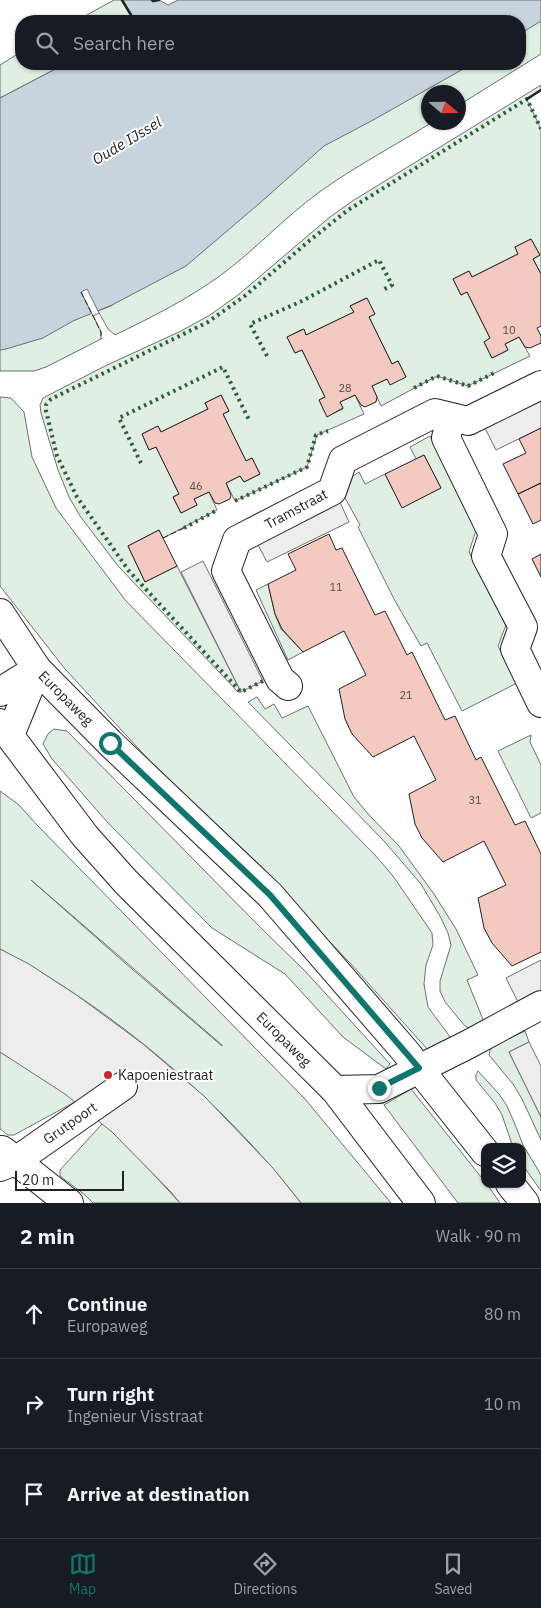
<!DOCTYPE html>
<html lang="en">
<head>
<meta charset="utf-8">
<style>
	body { margin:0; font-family:"IBM Plex Sans",sans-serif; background:#242831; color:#f1f3f6 }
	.controls { position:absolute; right:15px; bottom:15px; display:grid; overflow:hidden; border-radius:10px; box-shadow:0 1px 4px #0004 }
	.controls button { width:45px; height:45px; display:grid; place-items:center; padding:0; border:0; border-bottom:1px solid #363941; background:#171b24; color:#f1f3f6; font:25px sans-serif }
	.compass { position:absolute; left:421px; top:85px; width:45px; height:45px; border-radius:50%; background:#171b24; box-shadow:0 1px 4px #0004; rotate:110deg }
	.scale { position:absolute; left:15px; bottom:12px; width:109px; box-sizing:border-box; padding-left:5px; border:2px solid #222; border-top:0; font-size:14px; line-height:18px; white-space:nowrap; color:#222; -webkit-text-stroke:4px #fff; paint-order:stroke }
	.stop { position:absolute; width:15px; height:15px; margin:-11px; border:4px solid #0f766e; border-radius:50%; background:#fff }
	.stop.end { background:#0f766e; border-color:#fff; box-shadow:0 1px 5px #0008 }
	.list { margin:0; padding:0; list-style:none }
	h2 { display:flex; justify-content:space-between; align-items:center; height:65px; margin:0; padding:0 20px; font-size:21px }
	h2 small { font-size:16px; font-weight:400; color:#9ea1a6 }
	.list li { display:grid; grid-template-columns:32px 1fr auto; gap:15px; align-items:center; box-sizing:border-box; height:90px; padding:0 20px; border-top:1px solid #363941 }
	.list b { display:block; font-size:19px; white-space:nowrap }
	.list p { margin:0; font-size:16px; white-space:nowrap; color:#9ea1a6 }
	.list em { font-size:16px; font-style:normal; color:#9ea1a6 }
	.icon { flex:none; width:28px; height:28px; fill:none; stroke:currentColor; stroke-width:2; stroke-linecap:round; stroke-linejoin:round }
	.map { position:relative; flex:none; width:541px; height:1203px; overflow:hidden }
	.search { position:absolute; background:#171b24; box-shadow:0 1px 4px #0004; left:15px; right:15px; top:15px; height:55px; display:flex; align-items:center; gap:12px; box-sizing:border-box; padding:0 18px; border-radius:20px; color:#9ea1a6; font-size:19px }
	.sheet { height:335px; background:#171b24 }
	nav { display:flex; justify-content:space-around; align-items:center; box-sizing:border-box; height:70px; border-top:1px solid #363941; background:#171b24; font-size:14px; color:#9ea1a6 }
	nav a { display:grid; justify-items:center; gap:2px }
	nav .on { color:#0f766e }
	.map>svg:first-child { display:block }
</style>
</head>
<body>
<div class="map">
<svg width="541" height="1203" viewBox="0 0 541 1203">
	<rect width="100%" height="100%" fill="#fff"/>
	<path fill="#e0efe3" stroke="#6f6f6f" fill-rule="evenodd" d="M114,0H122L131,15L130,21H76Z
		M541,13V54L459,105L458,92H428V122L431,123C394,146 354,167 318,193C284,218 255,250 221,275C188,299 152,317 115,335L108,329L98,311L111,306L312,150L462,64H520V29Z
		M21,52V64H65L0,98V65Z
		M541,85V90L527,100L541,129V274L533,259L540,255L531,239L515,247L518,254L472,277L469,271L453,279L461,295L467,292L490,338L484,342L492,358L508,350L505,344L519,337L530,356L468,386L437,376L381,406L372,386L387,379L406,377L398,361L392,364L369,317L375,314L366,298L350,306L354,312L306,335L303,329L287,337L295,353L302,350L325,397L319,400L327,416L343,409L340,402L355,395L364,414L317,435L307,467L235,501L226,483L240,476L244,482L260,474L252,458L246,461L223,414L229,411L221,395L205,403L208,409L161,432L158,426L142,434L149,450L156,447L179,494L173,497L181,513L197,505L194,499L209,492L217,510L163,538L159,530L128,546L145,582L177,566L241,692H238L118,566L80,516L69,497L58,470L41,413L40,405L43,398L105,366L181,331L210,315L238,295L330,217L354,200Z
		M88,305L101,332V339L46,367L34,371H0V344Z
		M0,397L11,398L24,412L32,457L56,508L126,601L375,855L393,876L432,933L433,945L426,965L424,984L428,1007L451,1038L427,1049L351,964L252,861L150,761L65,669L0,586Z
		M430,436L477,527L469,552L506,625L498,646L517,683L462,711L427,643L421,646L394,599L358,527L360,525L345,498L353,476L359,472L365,484L385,474L402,507L441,488L424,455L416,459L410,447Z
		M268,584L275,614L281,629L303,652L288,660L256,590Z
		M257,697L265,709L274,704L282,718L308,706L354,797L369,815L399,846L434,894L456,929L478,975L467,980L484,1022L471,1029L465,1026L445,1002L440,991V981L451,945L448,933L441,918L421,884L384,841L248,702Z
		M54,729L67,731L260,927L305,971L390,1064L386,1069L343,1037L285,974L212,928L109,824L52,759L43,744L48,734Z
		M531,735L530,742L541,765V813L531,818L498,751Z
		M0,791L19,805L37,825L305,1099L391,1203H301C223,1102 113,1009 0,949ZM31,880L222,1045V1046L125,963Z
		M525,1031L529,1042L509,1052L541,1117V1140L522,1099L513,1084L489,1055L490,1050L493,1045Z
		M0,1052L8,1057L95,1091L14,1135H8L0,1129Z
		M478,1071L499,1094L507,1106L514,1122L523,1145L541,1175V1191L522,1164V1147H513L502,1115L495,1103L476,1080V1075Z
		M411,1089L485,1182V1184H487L500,1203H458L384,1105Z
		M113,1112L144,1164L180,1203H93L85,1195L60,1176V1170Z"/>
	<path fill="#ededed" stroke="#6f6f6f" d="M541,400V428L496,450L485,428Z
		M339,500L349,522L267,562L256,541Z
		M203,561L263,681L241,692L181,572Z
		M0,949L29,964L78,996L143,1044L204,1096L272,1167L301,1203H180L171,1192L112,1132L65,1094L0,1052Z
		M541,960V992L519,1004L506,978Z
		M529,1042L541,1066V1117L509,1052Z"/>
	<path fill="#c7d3dd" stroke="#6f6f6f" d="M122,0H159L168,5L178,0H541V21L520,34V21H130L131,15Z
		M65,64H472L375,119L324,146L261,202L186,266L112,305L73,321L43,338L6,349L0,350V98Z"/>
	<path fill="#fff" stroke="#6f6f6f" d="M87,289L99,313L93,316L81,292Z"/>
	<path fill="#f3c9c0" stroke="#222" d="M531,239L540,255L533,259L541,274V326L537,328L541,336V343L530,348L525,347L519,337L505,344L508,350L492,358L484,342L490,338L467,292L461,295L453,279L469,271L472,277L518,254L515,247Z
		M367,298L375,314L369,317L392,364L398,361L406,377L390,385L387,379L372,386L377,397L376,402L365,407L361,405L355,395L340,402L343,408L327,417L319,400L325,397L302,350L295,353L287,337L304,329L306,335L354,312L350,306Z
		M221,395L229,411L223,414L246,461L252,458L260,474L244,482L240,476L226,483L231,495L230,499L219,504L215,503L209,492L194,499L197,505L181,513L173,497L179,494L156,447L149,450L142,434L158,426L161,432L208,409L205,403Z
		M541,428V483L518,494L503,464L526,453L519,439Z
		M424,455L441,488L402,508L385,474Z
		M541,483V520L533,524L518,494Z
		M159,530L177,566L145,582L128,546Z
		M329,534L336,550L342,548L375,615L385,611L407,655L412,652L445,720L455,716L476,760L481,757L515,825L525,821L541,854V952L512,966L492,943L484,928L478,898L506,885L484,841L443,862L422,838L415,824L409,794L436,780L414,736L373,757L352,734L345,719L339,689L366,675L344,631L303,652L282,629L275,614L268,584L296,570L288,554Z
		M541,554V577L532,559Z"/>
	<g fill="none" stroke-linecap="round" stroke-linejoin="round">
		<g stroke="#222" stroke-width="30">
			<path id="minor" d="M451,417L446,438L493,534L486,556L523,627L515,649L541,703
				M288,686L280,679L226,571L237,540L332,491L343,460L435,413L468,421L541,385
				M0,692L37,669
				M10,735L37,669
				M335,1090L379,1089L469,1044L541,1005
				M2,1150L69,1203
				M0,1167L17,1160L123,1086"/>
		</g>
		<g stroke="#222" stroke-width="30">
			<path id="primary" d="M0,613L37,669L110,743L270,895L405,1051L485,1152
				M0,723L85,836L126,882L335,1090L421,1203
				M510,1184L525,1203"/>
		</g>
		<use href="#minor" stroke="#fff" stroke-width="28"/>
		<use href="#primary" stroke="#fff" stroke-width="28"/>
		<path stroke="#2f5e38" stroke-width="4" stroke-dasharray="2.5 4" stroke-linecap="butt" d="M267,356L250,324L302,301L379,260L392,285L381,291
			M414,388L437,376L468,386L494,373
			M141,463L119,418L223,367L249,420
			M235,501L307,467L316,435L328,431
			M184,528L217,510
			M263,681L241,692L129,571L77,497L57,456L46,411V405L51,399L208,322L246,295L309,241L348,210L527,99L541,129"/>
		<path stroke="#222" stroke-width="1" stroke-dasharray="6 2.5" stroke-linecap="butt" d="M81,292L101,332V339
			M163,538L184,528"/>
		<path stroke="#222" stroke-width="2.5" d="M122,0L131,15L130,21
			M152,0L153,1L159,0
			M527,99L541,90"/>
	</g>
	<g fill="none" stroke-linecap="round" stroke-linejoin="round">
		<path stroke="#0f766e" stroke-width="6" d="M110,743L270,895L419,1068L379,1088"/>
	</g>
	<circle fill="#c62828" stroke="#fff" stroke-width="2" cx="108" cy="1075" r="5"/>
	<g text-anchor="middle" stroke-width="4" stroke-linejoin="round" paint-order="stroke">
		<g font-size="11" fill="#564c4a">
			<text x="509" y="334">10</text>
			<text x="345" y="392">28</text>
			<text x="196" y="490">46</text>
			<text x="336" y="591">11</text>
			<text x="406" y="699">21</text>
			<text x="475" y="804">31</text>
		</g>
		<g font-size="14" fill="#222" stroke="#fff">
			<text transform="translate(296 509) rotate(-28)" y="5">Tramstraat</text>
			<text transform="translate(66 698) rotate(45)" y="5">Europaweg</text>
			<text transform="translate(284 1039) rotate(45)" y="5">Europaweg</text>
			<text transform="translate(70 1123) rotate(-35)" y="5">Grutpoort</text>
		</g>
		<g font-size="14" fill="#222" stroke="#fff" text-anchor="start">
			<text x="118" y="1080">Kapoeniestraat</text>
		</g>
		<g font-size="15" font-style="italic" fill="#222" stroke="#fff">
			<text transform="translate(127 141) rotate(-31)" y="5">Oude IJssel</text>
		</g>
	</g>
</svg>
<div class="controls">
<button><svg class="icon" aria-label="layers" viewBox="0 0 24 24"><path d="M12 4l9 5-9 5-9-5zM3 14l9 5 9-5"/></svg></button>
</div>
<svg class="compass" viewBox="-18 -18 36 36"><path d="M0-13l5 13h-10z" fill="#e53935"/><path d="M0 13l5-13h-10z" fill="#9ea1a6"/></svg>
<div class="scale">20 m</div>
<div class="stop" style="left:110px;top:743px"></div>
<div class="stop end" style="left:379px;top:1088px"></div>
<div class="search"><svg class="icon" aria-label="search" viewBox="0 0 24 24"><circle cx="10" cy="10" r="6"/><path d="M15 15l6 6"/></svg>Search here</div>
</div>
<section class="sheet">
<h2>2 min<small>Walk · 90 m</small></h2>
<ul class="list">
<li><svg class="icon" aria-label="ahead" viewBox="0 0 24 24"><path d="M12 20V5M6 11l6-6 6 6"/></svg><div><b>Continue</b><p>Europaweg</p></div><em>80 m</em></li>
<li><svg class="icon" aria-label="right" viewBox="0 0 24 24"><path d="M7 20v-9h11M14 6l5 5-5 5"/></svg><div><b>Turn right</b><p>Ingenieur Visstraat</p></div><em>10 m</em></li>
<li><svg class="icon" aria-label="arrive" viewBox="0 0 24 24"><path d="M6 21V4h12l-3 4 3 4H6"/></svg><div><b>Arrive at destination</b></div></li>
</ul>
</section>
<nav>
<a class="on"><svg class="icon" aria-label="map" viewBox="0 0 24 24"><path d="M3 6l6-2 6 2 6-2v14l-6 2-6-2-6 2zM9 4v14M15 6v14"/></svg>Map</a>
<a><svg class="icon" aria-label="directions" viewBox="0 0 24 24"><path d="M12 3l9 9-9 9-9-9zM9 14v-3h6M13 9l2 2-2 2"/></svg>Directions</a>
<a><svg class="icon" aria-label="saved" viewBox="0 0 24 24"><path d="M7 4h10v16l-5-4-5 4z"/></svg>Saved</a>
</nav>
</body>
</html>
